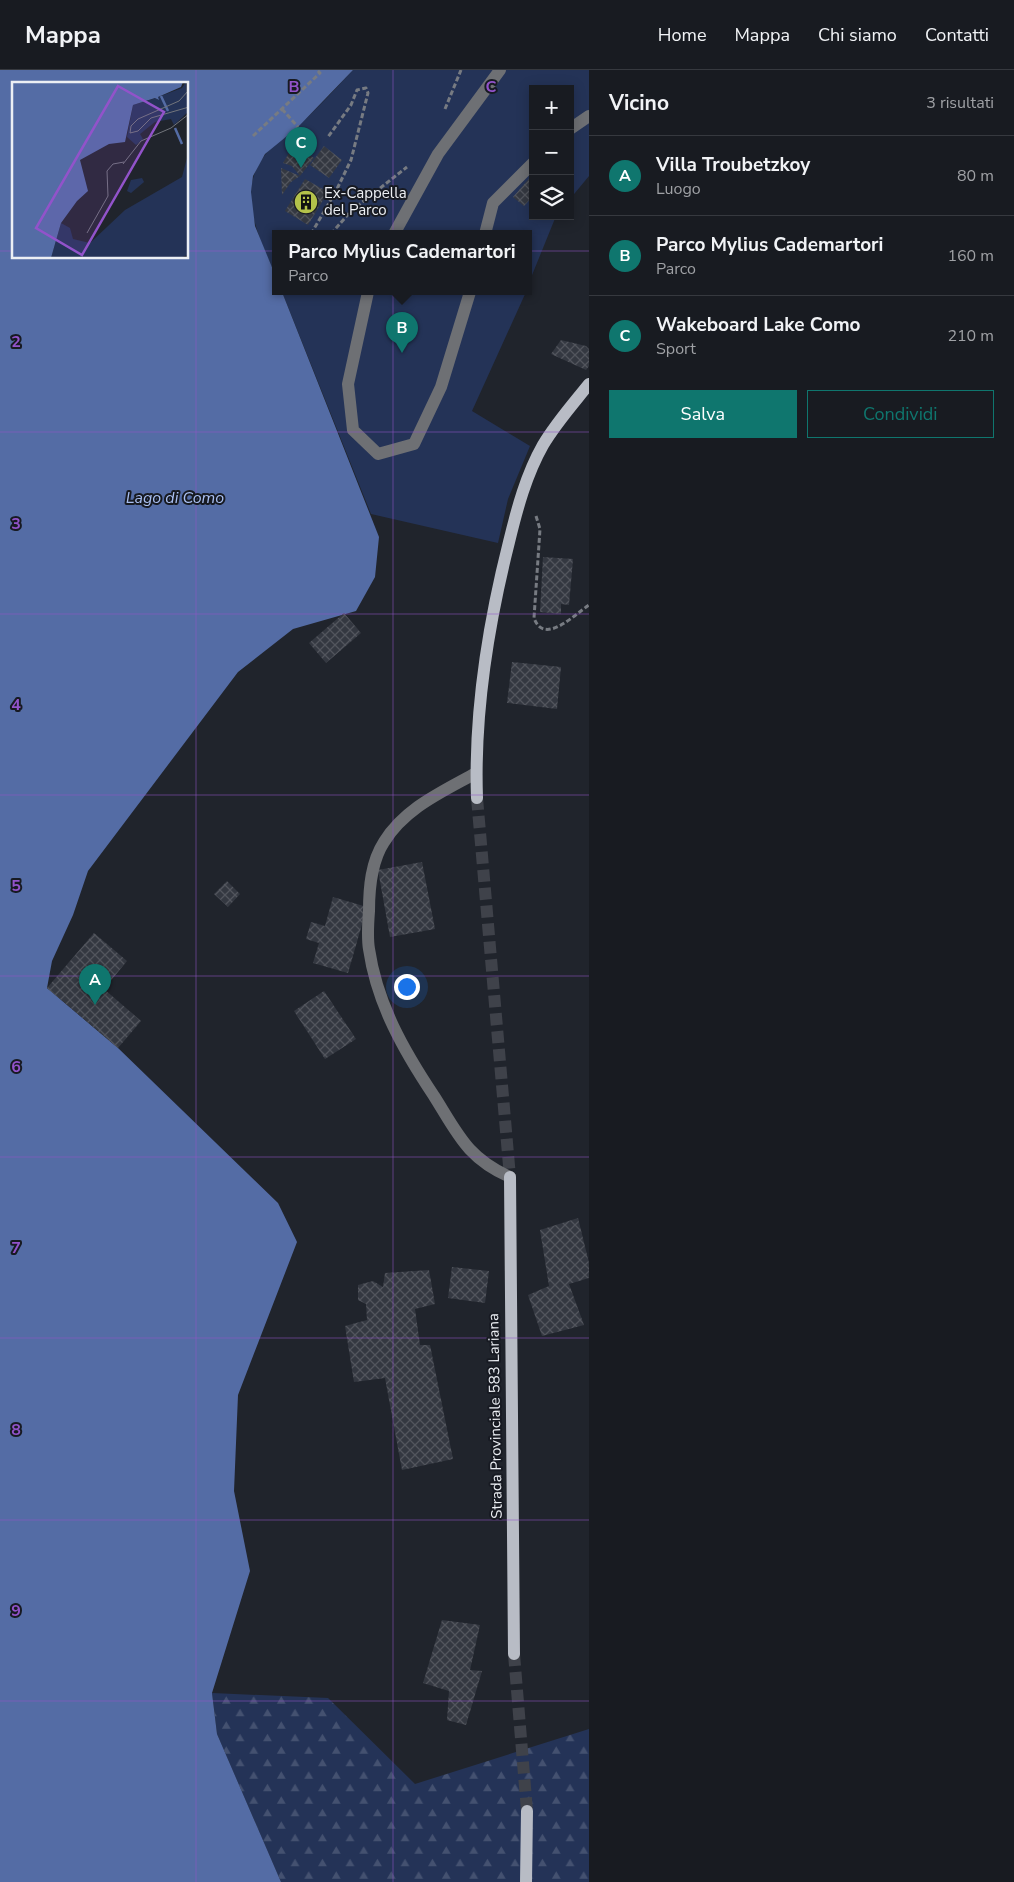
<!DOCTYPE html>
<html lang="it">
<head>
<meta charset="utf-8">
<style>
	body { margin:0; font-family:"Nunito Sans",sans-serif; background:#21242a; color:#f1f3f6 }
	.controls { position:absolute; right:15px; top:15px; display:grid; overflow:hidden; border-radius:0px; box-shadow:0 2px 12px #0003 }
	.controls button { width:45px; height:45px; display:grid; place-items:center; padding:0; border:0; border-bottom:1px solid #36393f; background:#181b21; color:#f1f3f6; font:25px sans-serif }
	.you { position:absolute; left:406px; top:916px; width:18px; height:18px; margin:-12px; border:4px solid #fff; border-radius:50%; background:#1a73e8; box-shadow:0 0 0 8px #1a73e833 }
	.badge { display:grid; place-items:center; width:32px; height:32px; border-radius:50%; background:#0f766e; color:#fff; font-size:16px; font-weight:700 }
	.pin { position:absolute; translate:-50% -41px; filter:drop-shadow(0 1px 2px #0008) }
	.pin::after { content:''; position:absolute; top:26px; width:18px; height:15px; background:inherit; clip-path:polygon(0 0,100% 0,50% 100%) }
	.popup { position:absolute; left:272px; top:160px; width:260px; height:65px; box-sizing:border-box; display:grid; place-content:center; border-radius:0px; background:#181b21; filter:drop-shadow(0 1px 4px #0005); font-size:16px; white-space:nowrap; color:#9fa1a5 }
	.popup b { font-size:19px; color:#f1f3f6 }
	.popup::after { content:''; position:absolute; left:50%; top:100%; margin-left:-10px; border:10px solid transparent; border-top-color:#181b21 }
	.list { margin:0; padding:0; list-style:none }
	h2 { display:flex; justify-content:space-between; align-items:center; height:65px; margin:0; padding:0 20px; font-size:21px }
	h2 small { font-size:16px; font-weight:400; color:#9fa1a5 }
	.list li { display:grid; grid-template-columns:32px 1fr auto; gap:15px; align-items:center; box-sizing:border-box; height:80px; padding:0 20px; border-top:1px solid #36393f }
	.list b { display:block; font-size:19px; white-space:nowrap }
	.list p { margin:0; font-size:16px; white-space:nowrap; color:#9fa1a5 }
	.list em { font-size:16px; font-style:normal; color:#9fa1a5 }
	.actions { display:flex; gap:10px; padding:15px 20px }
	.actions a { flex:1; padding:11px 0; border:1px solid #0f766e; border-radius:0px; text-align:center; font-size:18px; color:#0f766e }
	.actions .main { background:#0f766e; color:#fff }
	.icon { flex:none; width:28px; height:28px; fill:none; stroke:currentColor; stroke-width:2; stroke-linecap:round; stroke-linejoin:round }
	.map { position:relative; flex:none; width:589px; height:1812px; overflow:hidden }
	header { display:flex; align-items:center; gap:30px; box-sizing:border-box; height:70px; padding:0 25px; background:#181b21; border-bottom:1px solid #36393f }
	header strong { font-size:24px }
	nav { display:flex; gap:28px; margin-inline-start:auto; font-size:18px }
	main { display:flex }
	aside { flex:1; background:#181b21 }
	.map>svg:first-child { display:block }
</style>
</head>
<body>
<header>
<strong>Mappa</strong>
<nav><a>Home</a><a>Mappa</a><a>Chi siamo</a><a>Contatti</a></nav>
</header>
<main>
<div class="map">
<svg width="589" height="1812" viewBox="0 0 589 1812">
	<defs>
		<pattern id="forest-firs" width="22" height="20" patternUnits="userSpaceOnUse" patternTransform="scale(1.25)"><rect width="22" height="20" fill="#243357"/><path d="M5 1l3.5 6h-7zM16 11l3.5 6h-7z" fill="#445170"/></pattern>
		<pattern id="building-cross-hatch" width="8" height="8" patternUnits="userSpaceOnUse" patternTransform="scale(1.25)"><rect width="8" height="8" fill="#343841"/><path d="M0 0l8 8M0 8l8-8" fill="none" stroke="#52555d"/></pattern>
	</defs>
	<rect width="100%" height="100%" fill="#20242c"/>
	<path fill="url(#forest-firs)" d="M212,1623L328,1628L415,1714L589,1659V1812H281L217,1664Z"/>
	<path fill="#243357" d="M353,0H589V106L570,129V19H533V146H556L528,215V164H276V207C260,170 235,122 265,85C273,74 287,66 297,57C317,39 335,19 353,0Z
		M282,222H526L472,341L530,376L508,429L498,473L371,444Z"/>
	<path fill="#546ca5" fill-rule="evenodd" d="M0,0H353L298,57L265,84L253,106L251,122L255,156L276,207V222H282L379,467L375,507L356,541L293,559L238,602L88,801L73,845L52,891L47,918L118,978L278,1133L297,1172L238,1325L234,1421L250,1501L212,1623L217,1664L281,1812H0ZM14,14H188V188H14Z"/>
	<path fill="url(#building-cross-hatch)" d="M296,71L303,81L314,88L300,106L292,96L283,93Z
		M324,76L342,90L329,108L310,95Z
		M281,98L300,106L291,112L282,125Z
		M533,104V126L524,136L513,127Z
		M305,109L328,122L308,155L285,141Z
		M561,270L586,276L589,279V296L586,300L551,284Z
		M543,487L573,489L569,535L561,534V544L540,542Z
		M344,543L361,563L326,593L309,573Z
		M512,592L561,597L557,639L507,633Z
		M422,792L435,859L390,867L378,800Z
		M227,811L240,824L228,837L214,824Z
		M333,827L367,837L348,903L313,893L319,873L306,869L311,852L325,856Z
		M94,863L127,891L104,919L141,951L118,978L47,918Z
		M324,921L356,969L325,989L294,941Z
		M578,1148L589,1193V1208L569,1214L584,1255L542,1266L528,1225L549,1216L540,1160Z
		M452,1197L489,1201L485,1233L448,1228Z
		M429,1200L435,1234L415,1239L420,1275H430L453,1389L402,1400L385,1308L354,1312L345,1256L367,1250L366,1234L358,1230V1215L373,1211L383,1217L385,1203Z
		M442,1550L480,1555L470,1600L482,1601L466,1655L447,1650L449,1621L423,1613Z"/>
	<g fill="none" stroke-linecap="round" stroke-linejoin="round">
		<path stroke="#3f424a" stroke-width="12" stroke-dasharray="12 6" stroke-linecap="butt" d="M477,728L510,1107
			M514,1584L527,1741"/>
		<path stroke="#777b82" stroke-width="3" stroke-dasharray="5 2.5" stroke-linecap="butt" d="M282,39L298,57
			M445,39L461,0
			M253,66L320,3L317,0
			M311,164L336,121L351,90L368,23L366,18L357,20L351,35L328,67
			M331,164L351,141L407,97
			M536,446L540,459L534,548C544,576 574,545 589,535"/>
		<path stroke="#6e7074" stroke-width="12" d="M570,59L589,46
			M394,164L438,84L500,0
			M485,164L493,133L533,93
			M368,222L348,314L353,360L378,384L414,374L441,317L470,222
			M476,703C442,722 405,738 384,772C371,792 369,818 369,841C368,854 367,867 369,879C377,934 404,981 434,1026C458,1064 467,1088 510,1107"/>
		<path stroke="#b8bcc5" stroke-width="12" d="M477,728C474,642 488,555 509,472C517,439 526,405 543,375C556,353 573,334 589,314
			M510,1107L514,1584
			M526,1812L527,1741"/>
	</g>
	<path fill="none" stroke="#9253ca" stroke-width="1" stroke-opacity="0.55" d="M196,0V1812M393,0V1812M0,181H14M188,181H589M0,362H589M0,544H589M0,725H589M0,906H589M0,1087H589M0,1268H589M0,1450H589M0,1631H589"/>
	<defs>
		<g id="building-disc" transform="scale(1.25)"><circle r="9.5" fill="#b4c24a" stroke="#171a22"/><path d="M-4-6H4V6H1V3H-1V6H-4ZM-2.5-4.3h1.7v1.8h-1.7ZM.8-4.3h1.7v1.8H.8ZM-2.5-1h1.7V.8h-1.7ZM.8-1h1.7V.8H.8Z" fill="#111"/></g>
	</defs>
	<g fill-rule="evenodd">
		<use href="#building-disc" x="306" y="132"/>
	</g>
	<g text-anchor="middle" stroke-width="4" stroke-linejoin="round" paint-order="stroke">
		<g font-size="15" fill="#eceff4" stroke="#171a22" text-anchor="start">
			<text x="324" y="128">Ex-Cappella<tspan x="324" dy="17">del Parco</tspan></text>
		</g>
		<g font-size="15" fill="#eceff4" stroke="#171a22">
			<text transform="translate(495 1346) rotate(-91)" y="5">Strada Provinciale 583 Lariana</text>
		</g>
		<g font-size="16" font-style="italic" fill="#a9bff1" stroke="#171a22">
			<text x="175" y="433">Lago di Como</text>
		</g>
	</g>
	<g transform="translate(12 12)">
		<rect width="176" height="176" fill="#20242c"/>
		<path d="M176,72V173L167,176H39L49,141L58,146L61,157L78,161L113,128L170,95Z" fill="#243357"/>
		<path d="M174,0L176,30L162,43L159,37L143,40L128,52L131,57L124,63L115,55L121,23L144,16L146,18V15L170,6ZM130,96L132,100L119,111L115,109L119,98Z" fill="#243357"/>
		<path d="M0,0H171L169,5L146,15L147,18L143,16L121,23L113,60L97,62L68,78L76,109L65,119L49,141L39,176H0Z" fill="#546ca5"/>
		<path fill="none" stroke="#546ca5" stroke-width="2.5" d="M149,14L156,29M163,46L170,62"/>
		<path fill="none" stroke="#72757c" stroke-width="1" d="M177,8L167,19L126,37L119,44L118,51L126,49L139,36L177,25M111,82L129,59L159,46L177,32M96,114L95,89L101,82L112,80M75,151L96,114"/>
		<path fill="#9253ca" fill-opacity="0.15" stroke="#9253ca" stroke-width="2.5" d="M106,4L152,30L70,173L24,146Z"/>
		<rect width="176" height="176" fill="none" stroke="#eceff4" stroke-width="2.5"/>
	</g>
	<g font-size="16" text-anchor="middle" font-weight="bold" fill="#9253ca" stroke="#171a22" stroke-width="4" stroke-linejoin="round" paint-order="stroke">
		<text x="294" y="22">B</text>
		<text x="491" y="22">C</text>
		<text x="16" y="277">2</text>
		<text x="16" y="459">3</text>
		<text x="16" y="640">4</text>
		<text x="16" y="821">5</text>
		<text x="16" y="1002">6</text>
		<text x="16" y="1183">7</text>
		<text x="16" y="1365">8</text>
		<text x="16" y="1546">9</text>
	</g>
</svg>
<div class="controls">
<button>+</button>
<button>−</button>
<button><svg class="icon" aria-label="layers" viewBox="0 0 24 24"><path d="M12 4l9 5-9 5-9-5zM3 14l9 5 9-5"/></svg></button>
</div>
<div class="you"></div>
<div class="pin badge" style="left:95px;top:935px">A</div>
<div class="pin badge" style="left:402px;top:283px">B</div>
<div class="popup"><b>Parco Mylius Cademartori</b>Parco</div>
<div class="pin badge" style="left:301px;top:98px">C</div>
</div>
<aside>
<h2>Vicino<small>3 risultati</small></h2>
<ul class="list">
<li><span class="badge">A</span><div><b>Villa Troubetzkoy</b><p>Luogo</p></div><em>80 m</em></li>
<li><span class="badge">B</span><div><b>Parco Mylius Cademartori</b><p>Parco</p></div><em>160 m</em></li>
<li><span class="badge">C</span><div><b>Wakeboard Lake Como</b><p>Sport</p></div><em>210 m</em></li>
</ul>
<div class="actions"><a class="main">Salva</a><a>Condividi</a></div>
</aside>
</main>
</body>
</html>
